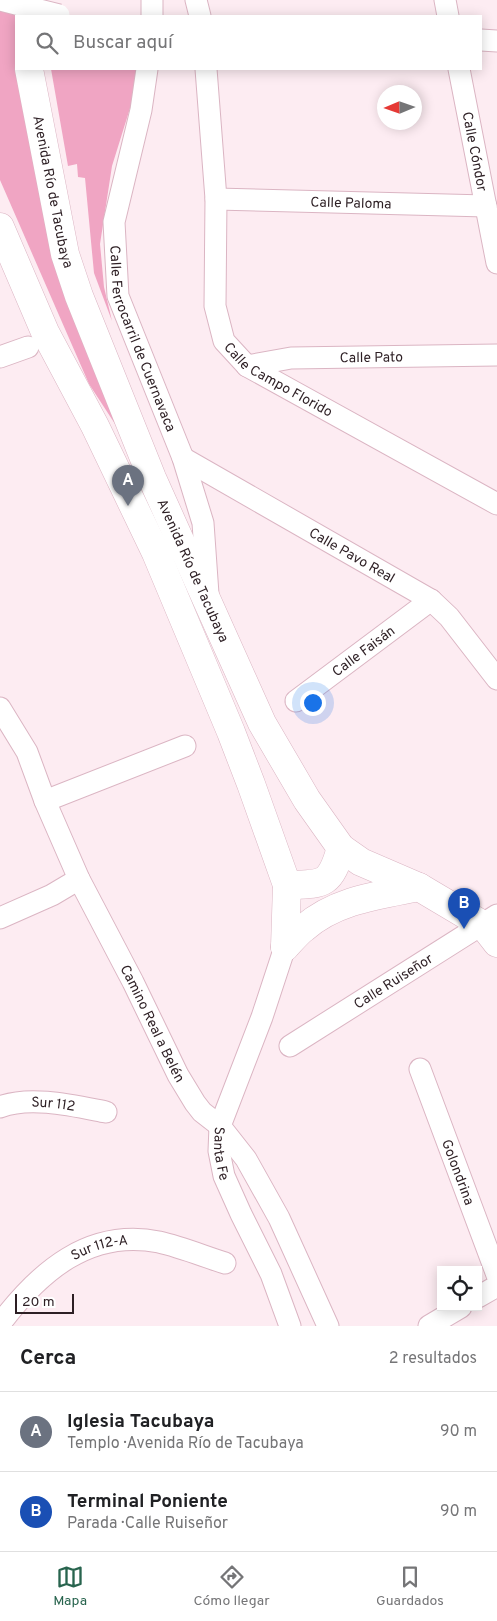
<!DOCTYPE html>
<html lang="es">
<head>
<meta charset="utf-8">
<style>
	body { margin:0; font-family:Overpass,sans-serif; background:#f2f2f2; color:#202124 }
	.controls { position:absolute; right:15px; bottom:15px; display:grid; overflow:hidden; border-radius:0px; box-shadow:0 2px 12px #0003 }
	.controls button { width:45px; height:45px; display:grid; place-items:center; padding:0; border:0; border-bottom:1px solid #e0e0e0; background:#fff; color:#202124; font:25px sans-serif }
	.compass { position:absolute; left:377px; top:85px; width:45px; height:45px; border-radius:50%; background:#fff; box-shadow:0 2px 12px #0003; rotate:268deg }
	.scale { position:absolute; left:15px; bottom:12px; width:59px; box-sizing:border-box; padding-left:5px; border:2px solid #2d1f24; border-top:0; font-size:14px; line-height:18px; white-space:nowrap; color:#2d1f24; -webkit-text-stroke:4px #fff; paint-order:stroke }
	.you { position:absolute; left:312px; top:702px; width:18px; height:18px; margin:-12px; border:4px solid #fff; border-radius:50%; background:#1a73e8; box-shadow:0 0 0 8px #1a73e833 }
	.badge { display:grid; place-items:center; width:32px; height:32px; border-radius:50%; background:#28644e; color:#fff; font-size:16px; font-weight:700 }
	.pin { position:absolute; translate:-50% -41px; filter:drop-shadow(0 1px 2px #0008) }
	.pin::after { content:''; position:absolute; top:26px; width:18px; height:15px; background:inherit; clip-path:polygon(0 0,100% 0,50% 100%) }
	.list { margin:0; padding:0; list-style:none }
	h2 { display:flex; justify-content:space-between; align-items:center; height:65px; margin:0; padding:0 20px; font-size:21px }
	h2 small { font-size:16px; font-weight:400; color:#757577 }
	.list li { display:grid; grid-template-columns:32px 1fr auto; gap:15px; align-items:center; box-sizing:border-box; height:80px; padding:0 20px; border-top:1px solid #e0e0e0 }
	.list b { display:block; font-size:19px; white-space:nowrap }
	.list p { margin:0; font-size:16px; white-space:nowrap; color:#757577 }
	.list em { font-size:16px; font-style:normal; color:#757577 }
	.icon { flex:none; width:28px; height:28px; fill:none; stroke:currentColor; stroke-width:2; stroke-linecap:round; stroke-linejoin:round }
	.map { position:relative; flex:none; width:497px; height:1326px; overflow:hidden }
	.search { position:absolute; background:#fff; box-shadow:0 2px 12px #0003; left:15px; right:15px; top:15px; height:55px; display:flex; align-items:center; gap:12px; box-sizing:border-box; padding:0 18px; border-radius:0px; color:#757577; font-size:19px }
	.sheet { height:225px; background:#fff }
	nav { display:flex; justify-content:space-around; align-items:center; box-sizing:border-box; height:70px; border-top:1px solid #e0e0e0; background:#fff; font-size:14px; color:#757577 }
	nav a { display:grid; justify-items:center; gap:2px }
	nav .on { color:#28644e }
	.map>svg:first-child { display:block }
</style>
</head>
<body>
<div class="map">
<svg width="497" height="1326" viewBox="0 0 497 1326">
	<rect width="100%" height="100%" fill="#fdecf2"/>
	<path fill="#f0a5c3" d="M0,0H16L18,16H16V69L61,268L117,427L89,384L0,180Z
		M51,69H137L131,105L112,166L100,244L104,287L112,321L94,273L85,178L78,177L77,164L68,166Z"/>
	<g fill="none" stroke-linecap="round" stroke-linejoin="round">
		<g stroke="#dbb5c3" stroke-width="23">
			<g id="minor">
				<path d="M152,0V16"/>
				<path d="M196,0L200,16"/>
				<path d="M445,0L448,16"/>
				<path d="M481,40L497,41"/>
				<path id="s1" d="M147,69L141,110L114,222L118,296L183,458L203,523L208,594"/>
				<path id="s2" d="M206,69L216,199L215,306L224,341L247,366L497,504"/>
				<path id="s3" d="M459,69L497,263"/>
				<path id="s4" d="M216,199L486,206"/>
				<path d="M0,357L28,347"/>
				<path id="s5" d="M247,366L291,358L497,355"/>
				<path id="s6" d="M183,458L431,600L449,617L497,679"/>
				<path id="s7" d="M296,701L431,600"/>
				<path id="s8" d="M0,708L27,752L45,801L79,879L133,982L178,1075L195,1103L202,1112L220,1126L246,1159L279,1218L328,1326"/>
				<path d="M45,801L185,746"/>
				<path d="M0,918L52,895L79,879"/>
				<path id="s9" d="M285,947L262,1017L220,1126L219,1151L224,1176L241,1214L271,1274L290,1326"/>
				<path id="s10" d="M290,1046L497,915"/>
				<path id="s11" d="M420,1069L497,1275"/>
				<path id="s12" d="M0,1107C30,1095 75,1106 106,1112"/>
				<path d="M478,1297L497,1286"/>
				<path id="s13" d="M0,1324C39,1272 89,1228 159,1242C181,1247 203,1256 225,1263"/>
				<path d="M429,1326L461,1307"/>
			</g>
		</g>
		<g stroke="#dbb5c3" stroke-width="29">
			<g id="major">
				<path id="s14" d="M29,69L65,254L79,296L152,478L262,723L307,800L341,848L361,862L419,887L483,925L497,943"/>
				<path d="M0,227L45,332L95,426L156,553L231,732L251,784L287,885L285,947"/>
				<path d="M287,885C324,884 330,886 341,848"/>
				<path d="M285,947C291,941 297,933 304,928C336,900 379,895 419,887"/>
			</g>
		</g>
		<use href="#minor" stroke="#fff" stroke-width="21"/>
		<use href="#major" stroke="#fff" stroke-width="28"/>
		<g stroke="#dbb5c3" stroke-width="23" stroke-linecap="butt">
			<path id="minor-bridge" d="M0,0L59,15"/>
		</g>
		<use href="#minor-bridge" stroke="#fff" stroke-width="21"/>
	</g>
	<g text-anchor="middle" stroke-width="4.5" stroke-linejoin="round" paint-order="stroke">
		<g font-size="14" fill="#2d1f24" stroke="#fff">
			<text dy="5" stroke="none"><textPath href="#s3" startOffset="84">Calle Cóndor</textPath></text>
			<text dy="5" stroke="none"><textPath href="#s14" startOffset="125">Avenida Río de Tacubaya</textPath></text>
			<text dy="5" stroke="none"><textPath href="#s4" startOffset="135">Calle Paloma</textPath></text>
			<text dy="5" stroke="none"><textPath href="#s1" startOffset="278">Calle Ferrocarril de Cuernavaca</textPath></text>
			<text dy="5" stroke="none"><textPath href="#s5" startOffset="125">Calle Pato</textPath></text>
			<text dy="5" stroke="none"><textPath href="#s2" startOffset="341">Calle Campo Florido</textPath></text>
			<text dy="5" stroke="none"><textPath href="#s6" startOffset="195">Calle Pavo Real</textPath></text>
			<text dy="5" stroke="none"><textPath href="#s14" startOffset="530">Avenida Río de Tacubaya</textPath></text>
			<text dy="5" stroke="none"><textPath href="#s7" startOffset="84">Calle Faisán</textPath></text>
			<text dy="5" stroke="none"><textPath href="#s10" startOffset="122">Calle Ruiseñor</textPath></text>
			<text dy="5" stroke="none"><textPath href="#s8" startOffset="351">Camino Real a Belén</textPath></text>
			<text dy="5" stroke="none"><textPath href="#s12" startOffset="54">Sur 112</textPath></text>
			<text dy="5" stroke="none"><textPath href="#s9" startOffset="218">Santa Fe</textPath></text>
			<text dy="5" stroke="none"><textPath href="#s11" startOffset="110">Golondrina</textPath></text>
			<text dy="5" stroke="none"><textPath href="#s13" startOffset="129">Sur 112-A</textPath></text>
		</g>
	</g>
</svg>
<div class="controls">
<button><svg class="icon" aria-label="locate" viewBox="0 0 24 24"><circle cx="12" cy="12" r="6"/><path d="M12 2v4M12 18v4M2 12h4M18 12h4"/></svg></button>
</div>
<svg class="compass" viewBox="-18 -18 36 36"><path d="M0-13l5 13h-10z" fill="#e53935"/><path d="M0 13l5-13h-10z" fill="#757577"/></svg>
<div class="scale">20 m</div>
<div class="you"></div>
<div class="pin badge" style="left:128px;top:506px;background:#6b7280">A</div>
<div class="pin badge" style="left:464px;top:929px;background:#1a4fb4">B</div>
<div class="search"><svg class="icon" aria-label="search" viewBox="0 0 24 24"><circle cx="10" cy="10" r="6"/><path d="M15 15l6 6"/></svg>Buscar aquí</div>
</div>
<section class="sheet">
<h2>Cerca<small>2 resultados</small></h2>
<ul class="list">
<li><span class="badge" style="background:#6b7280">A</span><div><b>Iglesia Tacubaya</b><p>Templo · Avenida Río de Tacubaya</p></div><em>90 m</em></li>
<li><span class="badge" style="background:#1a4fb4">B</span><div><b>Terminal Poniente</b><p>Parada · Calle Ruiseñor</p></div><em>90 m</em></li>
</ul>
</section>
<nav>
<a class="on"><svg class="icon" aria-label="map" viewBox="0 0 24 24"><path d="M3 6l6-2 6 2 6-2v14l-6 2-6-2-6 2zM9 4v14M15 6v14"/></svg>Mapa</a>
<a><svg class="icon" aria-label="directions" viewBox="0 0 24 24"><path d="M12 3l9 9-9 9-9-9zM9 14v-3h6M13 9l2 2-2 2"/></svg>Cómo llegar</a>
<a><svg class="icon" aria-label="saved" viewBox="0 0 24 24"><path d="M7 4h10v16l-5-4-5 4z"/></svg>Guardados</a>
</nav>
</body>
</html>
